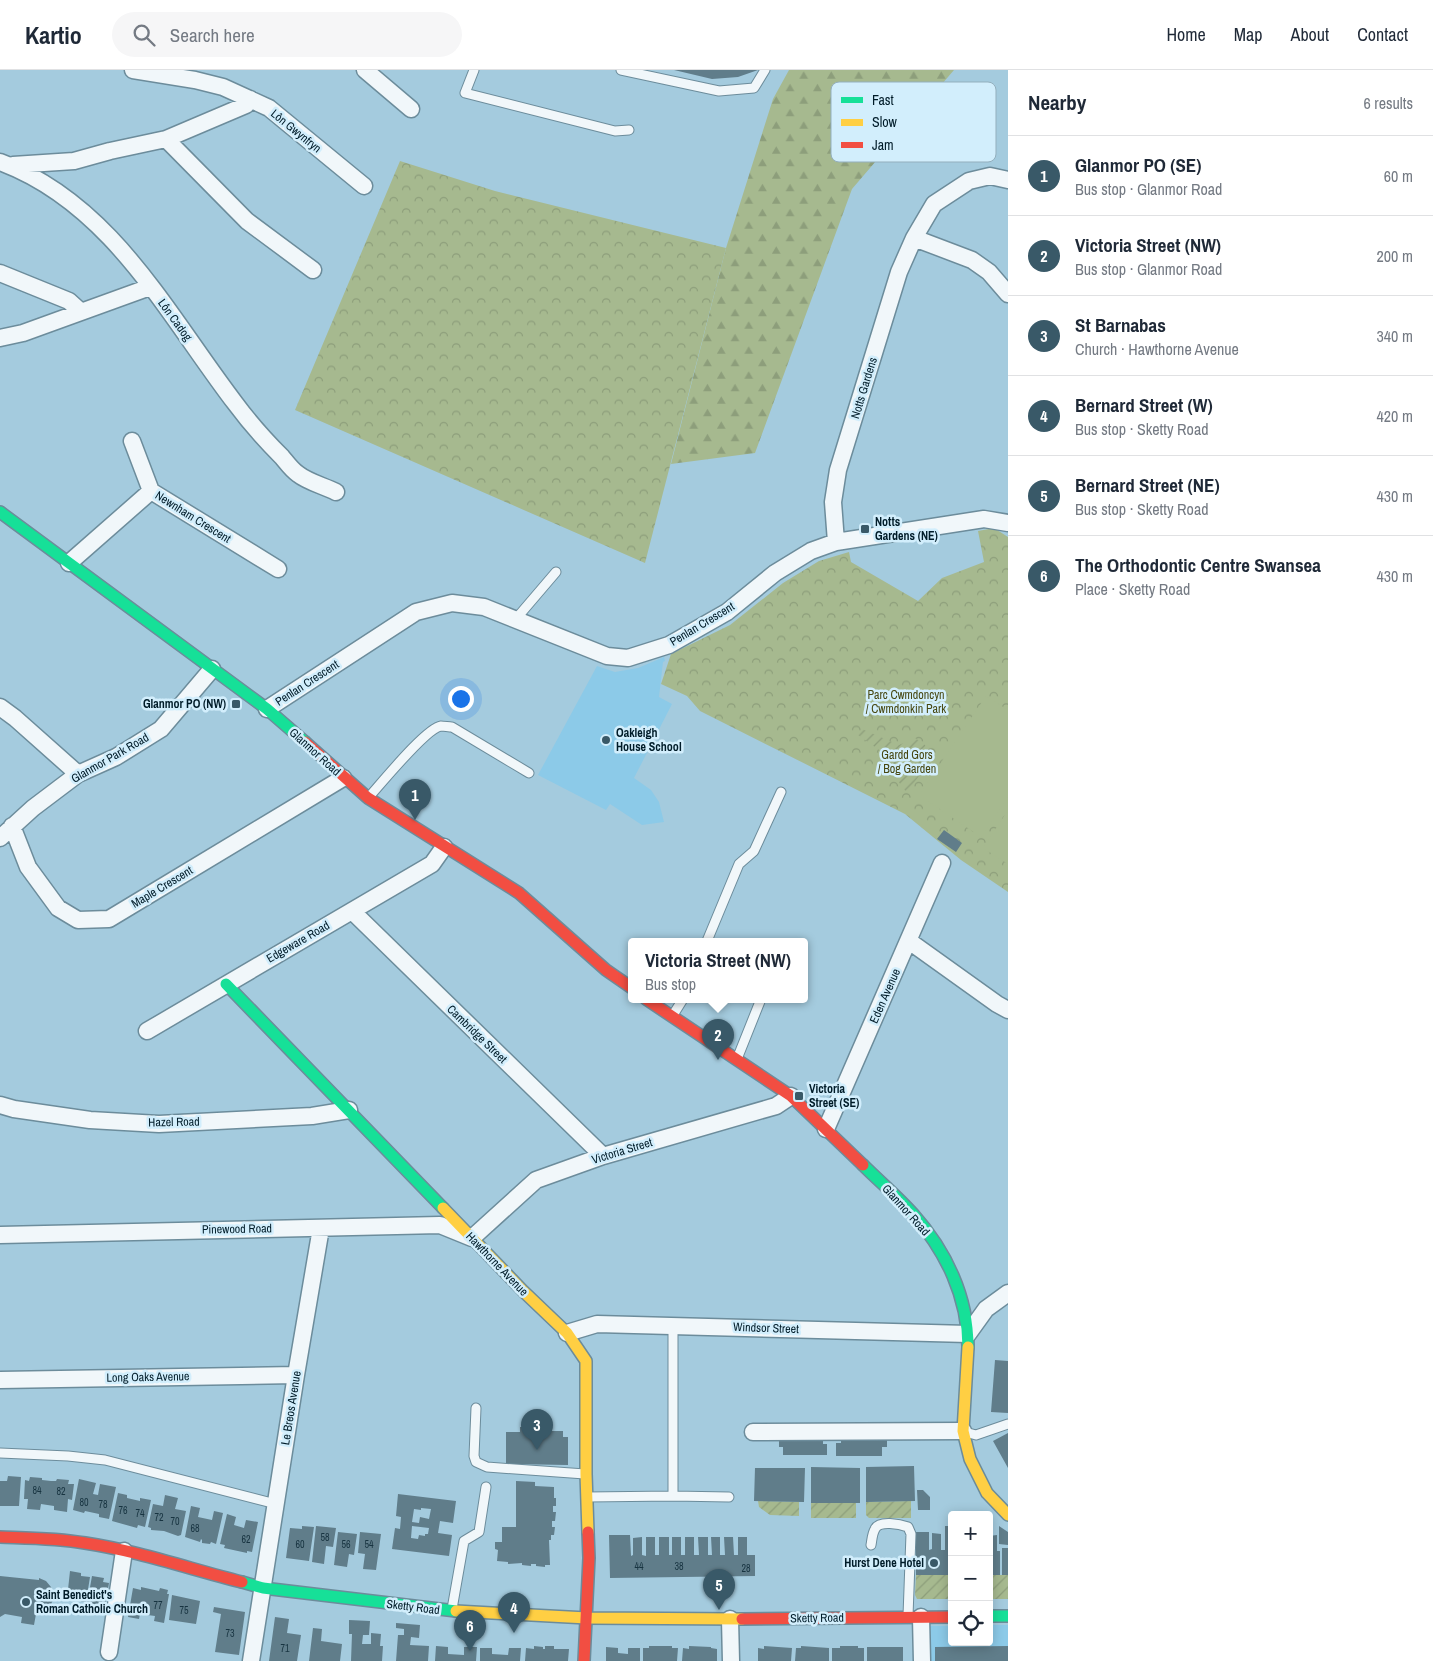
<!DOCTYPE html>
<html lang="en">
<head>
<meta charset="utf-8">
<style>
	body { margin:0; font-family:"Archivo Narrow",sans-serif; background:#f6f6f7; color:#1f2937 }
	.controls { position:absolute; right:15px; bottom:15px; display:grid; overflow:hidden; border-radius:5px; box-shadow:0 2px 12px #0003 }
	.controls button { width:45px; height:45px; display:grid; place-items:center; padding:0; border:0; border-bottom:1px solid #e0e1e3; background:#fff; color:#1f2937; font:25px sans-serif }
	.you { position:absolute; left:460px; top:628px; width:18px; height:18px; margin:-12px; border:4px solid #fff; border-radius:50%; background:#1a73e8; box-shadow:0 0 0 8px #1a73e833 }
	.badge { display:grid; place-items:center; width:32px; height:32px; border-radius:50%; background:#395968; color:#fff; font-size:16px; font-weight:700 }
	.pin { position:absolute; translate:-50% -41px; filter:drop-shadow(0 1px 2px #0008) }
	.pin::after { content:''; position:absolute; top:26px; width:18px; height:15px; background:inherit; clip-path:polygon(0 0,100% 0,50% 100%) }
	.popup { position:absolute; left:628px; top:868px; width:180px; height:65px; box-sizing:border-box; display:grid; place-content:center; border-radius:5px; background:#fff; filter:drop-shadow(0 1px 4px #0005); font-size:16px; white-space:nowrap; color:#747a83 }
	.popup b { font-size:19px; color:#1f2937 }
	.popup::after { content:''; position:absolute; left:50%; top:100%; margin-left:-10px; border:10px solid transparent; border-top-color:#fff }
	.list { margin:0; padding:0; list-style:none }
	h2 { display:flex; justify-content:space-between; align-items:center; height:65px; margin:0; padding:0 20px; font-size:21px }
	h2 small { font-size:16px; font-weight:400; color:#747a83 }
	.list li { display:grid; grid-template-columns:32px 1fr auto; gap:15px; align-items:center; box-sizing:border-box; height:80px; padding:0 20px; border-top:1px solid #e0e1e3 }
	.list b { display:block; font-size:19px; white-space:nowrap }
	.list p { margin:0; font-size:16px; white-space:nowrap; color:#747a83 }
	.list em { font-size:16px; font-style:normal; color:#747a83 }
	.icon { flex:none; width:28px; height:28px; fill:none; stroke:currentColor; stroke-width:2; stroke-linecap:round; stroke-linejoin:round }
	.map { position:relative; flex:none; width:1008px; height:1591px; overflow:hidden }
	header { display:flex; align-items:center; gap:30px; box-sizing:border-box; height:70px; padding:0 25px; background:#fff; border-bottom:1px solid #e0e1e3 }
	header strong { font-size:24px }
	nav { display:flex; gap:28px; margin-inline-start:auto; font-size:18px }
	.search { width:350px; height:45px; background:#f6f6f7; display:flex; align-items:center; gap:12px; box-sizing:border-box; padding:0 18px; border-radius:28px; color:#747a83; font-size:19px }
	main { display:flex }
	aside { flex:1; background:#fff }
	.map>svg:first-child { display:block }
</style>
</head>
<body>
<header>
<strong>Kartio</strong>
<div class="search"><svg class="icon" aria-label="search" viewBox="0 0 24 24"><circle cx="10" cy="10" r="6"/><path d="M15 15l6 6"/></svg>Search here</div>
<nav><a>Home</a><a>Map</a><a>About</a><a>Contact</a></nav>
</header>
<main>
<div class="map">
<svg width="1008" height="1591" viewBox="0 0 1008 1591">
	<defs>
		<pattern id="forest-firs" width="22" height="20" patternUnits="userSpaceOnUse" patternTransform="scale(1.25)"><rect width="22" height="20" fill="#a6b98f"/><path d="M5 1l3.5 6h-7zM16 11l3.5 6h-7z" fill="#8d9e7b"/></pattern>
		<pattern id="park-crowns" width="20" height="18" patternUnits="userSpaceOnUse" patternTransform="scale(1.25)"><rect width="20" height="18" fill="#a6b98f"/><path d="M2 6a3 3 0 1 1 6 0M12 15a3 3 0 1 1 6 0" fill="none" stroke="#8d9e7b"/></pattern>
		<pattern id="garden-furrows" width="10" height="10" patternUnits="userSpaceOnUse" patternTransform="scale(1.25)"><rect width="10" height="10" fill="#a6b98f"/><path d="M-1 1l2-2M0 10L10 0M9 11l2-2" fill="none" stroke="#8d9e7b"/></pattern>
	</defs>
	<rect width="100%" height="100%" fill="#a4cbde"/>
	<path fill="#8ccae8" d="M664,587L665,591L663,592L659,627L672,634L634,708L651,720L659,732L664,752L642,755L610,734L606,740L538,705L597,596L615,602L638,598Z
		M989,1555H1008V1591H928V1556H952V1572H989Z"/>
	<path fill="url(#forest-firs)" d="M789,0H954L852,119L755,383L671,394L726,178L773,29Z"/>
	<path fill="url(#park-crowns)" d="M400,91L495,121L726,178L645,493L295,340Z
		M994,458L1008,467V822L961,790L905,744L700,641L687,626L661,614L671,584L730,555L783,513L819,491L849,482L851,492L918,531L942,508L984,492L978,461Z"/>
	<path fill="url(#garden-furrows)" d="M862,659L899,675L915,668L925,675L930,690L907,723L889,699L882,682L858,665Z
		M758,1431L799,1432V1446L770,1445L759,1437Z
		M911,1431V1448H869L866,1445V1432Z
		M811,1433H856V1448H811Z
		M916,1505H952V1529H917L915,1525Z
		M989,1505H1008V1529H989Z"/>
	<path fill="#a6b98f" d="M986,626L1008,640V727L981,767L919,725Z
		M1008,740V794L983,778Z"/>
	<path fill="#607d8a" fill-rule="evenodd" d="M674,0H758L738,7L712,9Z
		M944,760L962,773L956,782L937,769Z
		M995,1290L1008,1291V1343L991,1342Z
		M520,1357H548V1361H563V1367H568V1395L506,1394V1362H520Z
		M1008,1363V1398L993,1371Z
		M779,1367L823,1368V1374H827V1385H783V1377H779Z
		M841,1367H887V1377H882V1386H836V1373H841Z
		M914,1396L915,1431L866,1432V1397Z
		M811,1397L860,1398V1433H811Z
		M755,1398H805L804,1432L754,1431Z
		M8,1406L21,1407L19,1436H0V1411H7Z
		M30,1407L42,1408V1410L51,1411H56L57,1409L69,1410L68,1414H74L72,1430L68,1429L67,1442L54,1440V1436L41,1434L40,1440L27,1439L28,1429H24L25,1410L29,1411Z
		M79,1409L96,1413L93,1424L98,1425L100,1414L116,1417L109,1449L99,1447V1444L85,1441L84,1443L73,1440Z
		M516,1411L535,1412V1416L554,1417V1428H556V1436H553V1442H556L555,1451H552V1457H555L554,1465H551V1470H549L550,1495H545V1497L536,1496V1494H531V1496L522,1495V1493L508,1494V1492L497,1491L498,1480L495,1479V1472H502V1457H516Z
		M917,1420H923L930,1427V1440H918Z
		M118,1423L127,1425V1428L140,1431V1428L151,1430L145,1457L138,1455L137,1458L112,1451Z
		M398,1424L456,1431L453,1453L440,1451L438,1463L452,1465L449,1486L392,1479L395,1458L400,1459L401,1447L396,1446ZM421,1438L431,1439L429,1449L420,1447L419,1453L412,1452L414,1439L421,1440ZM412,1456L429,1458L428,1464H425V1466L419,1465L418,1469L411,1468Z
		M165,1425L178,1428L175,1439L186,1441L181,1465L178,1466L164,1461L151,1460V1458L148,1457L153,1434L163,1436Z
		M191,1436L200,1438L198,1447L212,1450L214,1441L223,1443L216,1474L211,1472L210,1474L202,1473V1470L201,1469L200,1472L185,1467Z
		M227,1444L236,1447L234,1455L244,1458L246,1450L258,1452L252,1482L247,1481V1483L224,1478L225,1475L220,1474Z
		M302,1456L314,1457L309,1491L286,1488L290,1458L302,1459Z
		M316,1456L336,1458L333,1477L326,1476L324,1494L312,1492Z
		M945,1456H952V1505H916V1462H929V1480L932,1479V1463L941,1464V1480H945Z
		M999,1456L1008,1462V1475L999,1474Z
		M338,1462L357,1464L354,1485L349,1484L347,1497L334,1495Z
		M360,1462L381,1464L376,1500L363,1499L365,1484L358,1483Z
		M609,1465H630L631,1486L633,1485V1468L642,1467V1485L646,1486V1467H655V1485H659V1467H669V1485H672V1467H681V1485H685V1467H694V1485H699L698,1467H708V1485H712L711,1467H720V1485H725L724,1467H733L734,1485H738V1467H747V1485H755V1506L610,1508Z
		M997,1465V1481H1000V1505H989V1466Z
		M1002,1478H1008V1505H1002Z
		M70,1501L81,1503V1506L90,1507L86,1532L67,1529Z
		M0,1506L39,1510V1508L46,1511L51,1517L54,1528L50,1536L45,1541L36,1544L34,1555L21,1553L22,1547L5,1544L0,1547Z
		M92,1506L104,1508L103,1512L109,1513L104,1543L86,1540Z
		M141,1517L159,1521L160,1518L168,1520L167,1524H169L164,1553L154,1551L155,1546L140,1544L139,1549L128,1547L133,1518L141,1520Z
		M172,1525L200,1531L196,1554L169,1550Z
		M214,1537L245,1542L239,1585L215,1582L221,1544L213,1542Z
		M275,1547L289,1549L287,1563L301,1565L297,1591H269Z
		M349,1550L370,1551L369,1565H363L362,1574H371V1563L381,1564L380,1576H383L382,1591H351L352,1564H349Z
		M396,1553L420,1555L419,1568L411,1567L410,1575L429,1576L428,1591H396L398,1565H404V1559L396,1558Z
		M313,1558L322,1559L321,1571L342,1574L340,1591H309Z
		M436,1576L448,1577V1584L464,1585V1577H477L476,1591H435Z
		M534,1576L543,1577V1579H545V1576H554V1579H569L568,1591H525L526,1578L534,1579Z
		M649,1576H672V1578H678L677,1591H643V1578H649Z
		M689,1576L711,1577V1578L717,1579V1591H682L683,1578L689,1579Z
		M764,1576L792,1578L791,1591H758V1578L764,1579Z
		M801,1576L829,1578V1591H795L796,1578H801Z
		M840,1576H858V1578H864V1591H832V1578H840Z
		M1008,1576V1591H935V1577Z
		M606,1577L618,1578V1583L628,1584V1578H640V1591H606Z
		M867,1577H903V1591H867Z
		M480,1578H492V1584L508,1585L509,1578H521L520,1591H480Z"/>
	<g fill="none" stroke-linecap="round" stroke-linejoin="round">
		<g stroke="#6c8c9b" stroke-width="11">
			<path id="lane" d="M474,0L465,23L615,61L629,60
				M621,0L719,21L754,18L765,0
				M515,550L556,502
				M368,728C380,715 426,658 441,656C444,656 449,657 452,657L529,703
				M707,871L739,794L754,781L781,722
				M673,945L683,929
				M737,989L761,929
				M476,1338L474,1386L476,1392L487,1397L585,1404
				M965,1362L976,1365L1008,1354
				M0,1383L68,1386L105,1390L276,1434
				M673,1426L729,1427
				M587,1427L673,1426V1256
				M871,1475C872,1470 872,1464 875,1459C879,1450 900,1454 908,1457L911,1464L908,1546
				M452,1539L464,1471L479,1462L486,1417"/>
		</g>
		<g stroke="#6c8c9b" stroke-width="19">
			<path id="street" d="M133,0L195,10L223,17L269,38L364,116
				M365,0L411,39
				M166,69L247,151L313,200
				M0,92C111,133 167,244 235,333C249,352 265,370 282,387C287,393 292,400 298,404C308,412 324,416 336,422
				M13,95L74,91L110,81L166,69L246,35L250,29
				M914,168L972,190L989,202L1008,224
				M0,203L69,231L80,241
				M0,268L23,263L150,217
				M132,371L151,421
				M836,472L833,432L838,400L899,202L914,168L934,134L969,111L990,106L1008,110
				M69,493L151,421L278,499
				M0,637L15,648L78,704
				M267,639L416,542L452,533L484,537L607,586L628,588L669,575L727,542L775,503L811,481L836,472L984,449L1008,453
				M12,756L28,797L58,838L78,850L109,849L343,708
				M0,768L33,738L78,704L116,687L161,659L212,599
				M352,841L603,1086
				M909,871L997,934L1008,940
				M147,961L432,794L444,777
				M0,1035L14,1039L90,1050L159,1054L312,1046L349,1040
				M826,1059L942,793
				M0,1165L440,1155L472,1168L536,1110L603,1086L776,1036L791,1026
				M567,1263L597,1254L968,1264L986,1239L1008,1223
				M0,1310L296,1305
				M753,1362L963,1361
				M921,1547L922,1591
				M730,1549L731,1591
				M109,1582L124,1481
				M251,1591L296,1305L321,1158"/>
		</g>
		<g stroke="#6c8c9b" stroke-width="14">
			<path id="fast" d="M0,442L267,639L305,672
				M226,914L443,1138
				M863,1095C879,1111 898,1127 913,1144C946,1181 968,1227 968,1277
				M242,1512L263,1518L456,1541
				M989,1546H1008"/>
		</g>
		<g stroke="#6c8c9b" stroke-width="14">
			<path id="slow" d="M443,1138L523,1221L567,1263L586,1291V1404L588,1462
				M968,1277L963,1361L970,1389L987,1423L1008,1445
				M456,1541L587,1548L742,1549"/>
		</g>
		<g stroke="#6c8c9b" stroke-width="14">
			<path id="jam" d="M305,672L368,728L519,823L606,900L632,918
				M646,929L791,1026L863,1095
				M0,1467C28,1468 56,1468 85,1473C138,1481 190,1499 242,1512
				M742,1549L952,1547
				M584,1591L589,1488L588,1462"/>
		</g>
		<use href="#lane" stroke="#f1f7fa" stroke-width="9"/>
		<use href="#street" stroke="#f1f7fa" stroke-width="16"/>
		<use href="#fast" stroke="#16e098" stroke-width="11"/>
		<use href="#slow" stroke="#ffcf43" stroke-width="11"/>
		<use href="#jam" stroke="#f24e42" stroke-width="11"/>
	</g>
	<g fill="#395968" stroke="#d2eefc" stroke-width="2">
		<rect x="860" y="454" width="10" height="10" rx="2.5"/>
		<rect x="231" y="629" width="10" height="10" rx="2.5"/>
		<circle cx="606" cy="670" r="5"/>
		<rect x="794" y="1021" width="10" height="10" rx="2.5"/>
		<circle cx="934" cy="1493" r="5"/>
		<circle cx="26" cy="1532" r="5"/>
	</g>
	<g text-anchor="middle" stroke-width="5" stroke-linejoin="round" paint-order="stroke">
		<g font-size="10" fill="#183441">
			<text x="37" y="1424">84</text>
			<text x="61" y="1425">82</text>
			<text x="84" y="1436">80</text>
			<text x="103" y="1438">78</text>
			<text x="123" y="1444">76</text>
			<text x="140" y="1447">74</text>
			<text x="159" y="1451">72</text>
			<text x="175" y="1455">70</text>
			<text x="195" y="1462">68</text>
			<text x="325" y="1471">58</text>
			<text x="246" y="1473">62</text>
			<text x="300" y="1478">60</text>
			<text x="346" y="1478">56</text>
			<text x="369" y="1478">54</text>
			<text x="639" y="1500">44</text>
			<text x="679" y="1500">38</text>
			<text x="746" y="1502">28</text>
			<text x="158" y="1539">77</text>
			<text x="184" y="1544">75</text>
			<text x="230" y="1567">73</text>
			<text x="285" y="1582">71</text>
		</g>
		<g font-size="12" fill="#001c29" stroke="#d2eefc">
			<text transform="translate(296 61) rotate(39)" y="4">Lôn Gwynfryn</text>
			<text transform="translate(175 250) rotate(54)" y="4">Lôn Cadog</text>
			<text transform="translate(864 318) rotate(-73)" y="4">Notts Gardens</text>
			<text transform="translate(193 447) rotate(32)" y="4">Newnham Crescent</text>
			<text transform="translate(702 554) rotate(-31)" y="4">Penlan Crescent</text>
			<text transform="translate(307 613) rotate(-33)" y="4">Penlan Crescent</text>
			<text transform="translate(315 682) rotate(42)" y="4">Glanmor Road</text>
			<text transform="translate(110 688) rotate(-30)" y="4">Glanmor Park Road</text>
			<text transform="translate(162 817) rotate(-31)" y="4">Maple Crescent</text>
			<text transform="translate(298 872) rotate(-30)" y="4">Edgeware Road</text>
			<text transform="translate(885 926) rotate(-66)" y="4">Eden Avenue</text>
			<text transform="translate(477 964) rotate(44)" y="4">Cambridge Street</text>
			<text transform="translate(174 1052) rotate(-1)" y="4">Hazel Road</text>
			<text transform="translate(622 1081) rotate(-17)" y="4">Victoria Street</text>
			<text transform="translate(906 1140) rotate(48)" y="4">Glanmor Road</text>
			<text transform="translate(237 1159) rotate(-1)" y="4">Pinewood Road</text>
			<text transform="translate(497 1194) rotate(46)" y="4">Hawthorne Avenue</text>
			<text transform="translate(766 1258) rotate(2)" y="4">Windsor Street</text>
			<text transform="translate(148 1307) rotate(-1)" y="4">Long Oaks Avenue</text>
			<text transform="translate(291 1338) rotate(-81)" y="4">Le Breos Avenue</text>
			<text transform="translate(413 1537) rotate(7)" y="4">Sketty Road</text>
			<text transform="translate(817 1548) rotate(-1)" y="4">Sketty Road</text>
		</g>
		<g font-size="12" font-weight="bold" fill="#001c29" stroke="#d2eefc" text-anchor="start">
			<text x="875" y="456">Notts<tspan x="875" dy="14">Gardens (NE)</tspan></text>
			<text x="226" y="638" text-anchor="end">Glanmor PO (NW)</text>
			<text x="616" y="667">Oakleigh<tspan x="616" dy="14">House School</tspan></text>
			<text x="809" y="1023">Victoria<tspan x="809" dy="14">Street (SE)</tspan></text>
			<text x="924" y="1497" text-anchor="end">Hurst Dene Hotel</text>
			<text x="36" y="1529">Saint Benedict's<tspan x="36" dy="14">Roman Catholic Church</tspan></text>
		</g>
		<g font-size="12" fill="#46460f" stroke="#d2eefc">
			<text x="906" y="629">Parc Cwmdoncyn<tspan x="906" dy="14">/ Cwmdonkin Park</tspan></text>
			<text x="907" y="689">Gardd Gors<tspan x="907" dy="14">/ Bog Garden</tspan></text>
		</g>
	</g>
	<rect x="831" y="12" width="165" height="80" rx="8" fill="#d2eefc" stroke="#93afbd" stroke-width="1"/>
	<rect x="841" y="27" width="22" height="6" fill="#16e098"/>
	<rect x="841" y="49" width="22" height="7" fill="#ffcf43"/>
	<rect x="841" y="72" width="22" height="6" fill="#f24e42"/>
	<g font-size="14" fill="#001c29">
		<text x="872" y="35">Fast</text>
		<text x="872" y="57">Slow</text>
		<text x="872" y="80">Jam</text>
	</g>
</svg>
<div class="controls">
<button>+</button>
<button>−</button>
<button><svg class="icon" aria-label="locate" viewBox="0 0 24 24"><circle cx="12" cy="12" r="6"/><path d="M12 2v4M12 18v4M2 12h4M18 12h4"/></svg></button>
</div>
<div class="you"></div>
<div class="pin badge" style="left:415px;top:750px">1</div>
<div class="pin badge" style="left:718px;top:990px">2</div>
<div class="popup"><b>Victoria Street (NW)</b>Bus stop</div>
<div class="pin badge" style="left:537px;top:1380px">3</div>
<div class="pin badge" style="left:514px;top:1563px">4</div>
<div class="pin badge" style="left:719px;top:1540px">5</div>
<div class="pin badge" style="left:470px;top:1581px">6</div>
</div>
<aside>
<h2>Nearby<small>6 results</small></h2>
<ul class="list">
<li><span class="badge">1</span><div><b>Glanmor PO (SE)</b><p>Bus stop · Glanmor Road</p></div><em>60 m</em></li>
<li><span class="badge">2</span><div><b>Victoria Street (NW)</b><p>Bus stop · Glanmor Road</p></div><em>200 m</em></li>
<li><span class="badge">3</span><div><b>St Barnabas</b><p>Church · Hawthorne Avenue</p></div><em>340 m</em></li>
<li><span class="badge">4</span><div><b>Bernard Street (W)</b><p>Bus stop · Sketty Road</p></div><em>420 m</em></li>
<li><span class="badge">5</span><div><b>Bernard Street (NE)</b><p>Bus stop · Sketty Road</p></div><em>430 m</em></li>
<li><span class="badge">6</span><div><b>The Orthodontic Centre Swansea</b><p>Place · Sketty Road</p></div><em>430 m</em></li>
</ul>
</aside>
</main>
</body>
</html>
